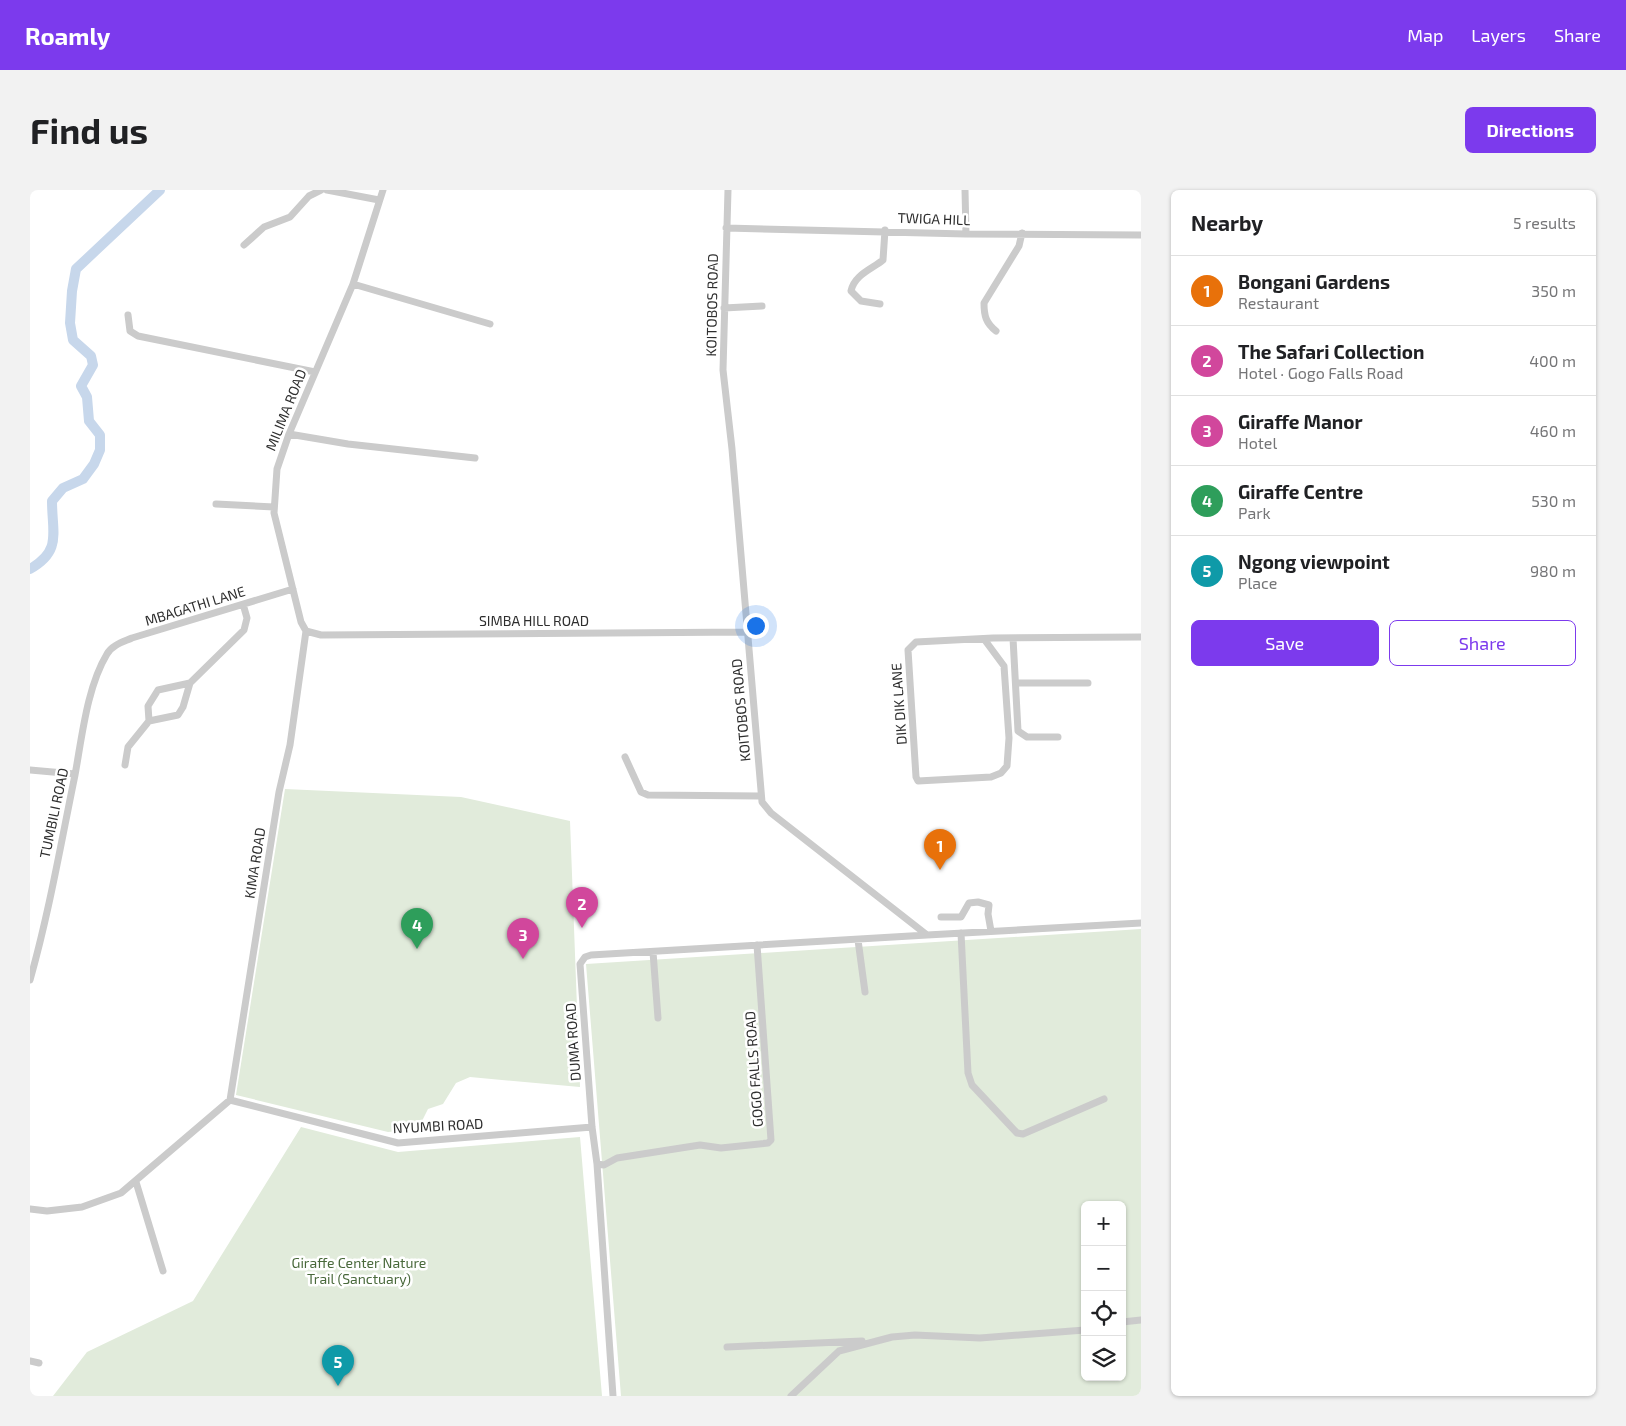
<!DOCTYPE html>
<html lang="en">
<head>
<meta charset="utf-8">
<style>
	body { margin:0; font-family:"Exo 2",sans-serif; background:#f2f2f2; color:#202124 }
	.controls { position:absolute; right:15px; bottom:15px; display:grid; overflow:hidden; border-radius:8px; box-shadow:0 1px 4px #0004 }
	.controls button { width:45px; height:45px; display:grid; place-items:center; padding:0; border:0; border-bottom:1px solid #e0e0e0; background:#fff; color:#202124; font:25px sans-serif }
	.you { position:absolute; left:725px; top:435px; width:18px; height:18px; margin:-12px; border:4px solid #fff; border-radius:50%; background:#1a73e8; box-shadow:0 0 0 8px #1a73e833 }
	.badge { display:grid; place-items:center; width:32px; height:32px; border-radius:50%; background:#7c3aed; color:#fff; font-size:16px; font-weight:700 }
	.pin { position:absolute; translate:-50% -41px; filter:drop-shadow(0 1px 2px #0008) }
	.pin::after { content:''; position:absolute; top:26px; width:18px; height:15px; background:inherit; clip-path:polygon(0 0,100% 0,50% 100%) }
	.list { margin:0; padding:0; list-style:none }
	h2 { display:flex; justify-content:space-between; align-items:center; height:65px; margin:0; padding:0 20px; font-size:21px }
	h2 small { font-size:16px; font-weight:400; color:#757577 }
	.list li { display:grid; grid-template-columns:32px 1fr auto; gap:15px; align-items:center; box-sizing:border-box; height:70px; padding:0 20px; border-top:1px solid #e0e0e0 }
	.list b { display:block; font-size:19px; white-space:nowrap }
	.list p { margin:0; font-size:16px; white-space:nowrap; color:#757577 }
	.list em { font-size:16px; font-style:normal; color:#757577 }
	.actions { display:flex; gap:10px; padding:15px 20px }
	.actions a { flex:1; padding:11px 0; border:1px solid #7c3aed; border-radius:8px; text-align:center; font-size:18px; color:#7c3aed }
	.actions .main { background:#7c3aed; color:#fff }
	.icon { flex:none; width:28px; height:28px; fill:none; stroke:currentColor; stroke-width:2; stroke-linecap:round; stroke-linejoin:round }
	.map { position:relative; flex:none; width:1111px; height:1206px; overflow:hidden; border-radius:8px }
	header { display:flex; align-items:center; gap:30px; box-sizing:border-box; height:70px; padding:0 25px; background:#7c3aed; color:#fff }
	header strong { font-size:24px }
	nav { display:flex; gap:28px; margin-inline-start:auto; font-size:18px }
	.intro { display:flex; align-items:center; justify-content:space-between; box-sizing:border-box; height:120px; padding:0 30px }
	h1 { margin:0; font-size:35px }
	.button { padding:12px 22px; border-radius:8px; background:#7c3aed; color:#fff; font-size:18px; font-weight:700 }
	main { display:flex; gap:30px; padding:0 30px }
	aside { flex:1; background:#fff; border-radius:8px; box-shadow:0 1px 4px #0004 }
	.map>svg:first-child { display:block }
</style>
</head>
<body>
<header>
<strong>Roamly</strong>
<nav><a>Map</a><a>Layers</a><a>Share</a></nav>
</header>
<div class="intro"><h1>Find us</h1><a class="button">Directions</a></div>
<main>
<div class="map">
<svg width="1111" height="1206" viewBox="0 0 1111 1206">
	<rect width="100%" height="100%" fill="#fff"/>
	<path fill="#e1ebdb" fill-rule="evenodd" d="M255,599L431,607L540,631L550,897L440,887L426,893L413,914L398,919L388,939L358,942L206,905Z
		M1111,739V1206H591L556,774ZM1055,1015H1092V1187H1055Z
		M271,937L368,962L550,947L572,1206H23L57,1162L163,1111Z"/>
	<g fill="none" stroke-linecap="round" stroke-linejoin="round">
		<path stroke="#c7d7eb" stroke-width="10" d="M0,379C32,361 22,343 22,311L33,298L53,289L64,274L70,260V245L59,231L57,207L51,196L63,175L61,166L43,150L40,133L42,101L46,79L130,0"/>
		<path stroke="#cbcbcb" stroke-width="7" d="M297,0L349,10
			M353,0L323,94L259,244L247,279L244,323L271,432L276,441L291,445L717,442
			M698,0L693,180L702,259L732,612L741,623L897,745L1111,733
			M935,0L936,44
			M696,38L936,44L1111,45
			M214,55L234,37L260,27L279,6L291,0
			M323,94L460,134
			M850,114L831,111L821,101C824,85 842,79 853,70L855,40
			M694,118L732,116
			M98,125L100,141L108,146L285,182
			M966,141C956,133 954,126 954,113L989,56L992,43
			M259,244L318,254L445,268
			M186,314L244,317
			M983,448L988,541L997,547H1028
			M954,449L974,476L979,548L977,576L971,583L961,587L888,591L886,587L878,460L886,452L963,448L1111,447
			M986,493H1058
			M119,531L118,516L128,500L160,493
			M595,567L611,602L618,605L730,606
			M95,575L98,557L119,531L148,525L153,517L160,493L214,440L217,428L213,414
			M0,580L45,584
			M911,727H931L939,713L948,712L959,715L958,724L961,741
			M931,743L938,883L942,895L987,943L993,944L1074,909
			M828,750L835,802
			M727,755L741,950L738,953L691,958L670,955L587,968L574,975L567,974L562,937L550,774L555,767L561,765C673,759 785,752 897,745
			M623,762L628,828
			M0,790C19,723 31,653 45,585C52,547 57,497 77,464C82,455 93,452 102,448L263,399
			M200,910L249,602L260,555L276,441
			M200,910L368,953L562,937
			M567,974L583,1206
			M106,992L133,1081
			M0,1019L17,1021L52,1017L91,1003L200,910
			M1092,1132L1111,1130
			M697,1157L832,1151
			M0,1171L9,1173
			M761,1206L809,1161L862,1147L885,1145L950,1148L1055,1140"/>
	</g>
	<g text-anchor="middle" stroke-width="5" stroke-linejoin="round" paint-order="stroke">
		<g font-size="14" fill="#2e2e2e" stroke="#fff">
			<text transform="translate(904 29) rotate(2)" y="5">TWIGA HILL</text>
			<text transform="translate(682 115) rotate(-89)" y="5">KOITOBOS ROAD</text>
			<text transform="translate(256 220) rotate(-68)" y="5">MILIMA ROAD</text>
			<text transform="translate(165 416) rotate(-17)" y="5">MBAGATHI LANE</text>
			<text x="504" y="436">SIMBA HILL ROAD</text>
			<text transform="translate(869 514) rotate(-94)" y="5">DIK DIK LANE</text>
			<text transform="translate(711 520) rotate(-95)" y="5">KOITOBOS ROAD</text>
			<text transform="translate(24 623) rotate(-78)" y="5">TUMBILI ROAD</text>
			<text transform="translate(225 673) rotate(-81)" y="5">KIMA ROAD</text>
			<text transform="translate(543 852) rotate(-94)" y="5">DUMA ROAD</text>
			<text transform="translate(724 879) rotate(-94)" y="5">GOGO FALLS ROAD</text>
			<text transform="translate(408 936) rotate(-3)" y="5">NYUMBI ROAD</text>
		</g>
		<g font-size="14" fill="#49693b" stroke="#fff">
			<text x="329" y="1078">Giraffe Center Nature<tspan x="329" dy="16">Trail (Sanctuary)</tspan></text>
		</g>
	</g>
</svg>
<div class="controls">
<button>+</button>
<button>−</button>
<button><svg class="icon" aria-label="locate" viewBox="0 0 24 24"><circle cx="12" cy="12" r="6"/><path d="M12 2v4M12 18v4M2 12h4M18 12h4"/></svg></button>
<button><svg class="icon" aria-label="layers" viewBox="0 0 24 24"><path d="M12 4l9 5-9 5-9-5zM3 14l9 5 9-5"/></svg></button>
</div>
<div class="you"></div>
<div class="pin badge" style="left:910px;top:680px;background:#e8710a">1</div>
<div class="pin badge" style="left:552px;top:738px;background:#d1479c">2</div>
<div class="pin badge" style="left:493px;top:769px;background:#d1479c">3</div>
<div class="pin badge" style="left:387px;top:759px;background:#2e9e5b">4</div>
<div class="pin badge" style="left:308px;top:1196px;background:#0f9aa8">5</div>
</div>
<aside>
<h2>Nearby<small>5 results</small></h2>
<ul class="list">
<li><span class="badge" style="background:#e8710a">1</span><div><b>Bongani Gardens</b><p>Restaurant</p></div><em>350 m</em></li>
<li><span class="badge" style="background:#d1479c">2</span><div><b>The Safari Collection</b><p>Hotel · Gogo Falls Road</p></div><em>400 m</em></li>
<li><span class="badge" style="background:#d1479c">3</span><div><b>Giraffe Manor</b><p>Hotel</p></div><em>460 m</em></li>
<li><span class="badge" style="background:#2e9e5b">4</span><div><b>Giraffe Centre</b><p>Park</p></div><em>530 m</em></li>
<li><span class="badge" style="background:#0f9aa8">5</span><div><b>Ngong viewpoint</b><p>Place</p></div><em>980 m</em></li>
</ul>
<div class="actions"><a class="main">Save</a><a>Share</a></div>
</aside>
</main>
</body>
</html>
